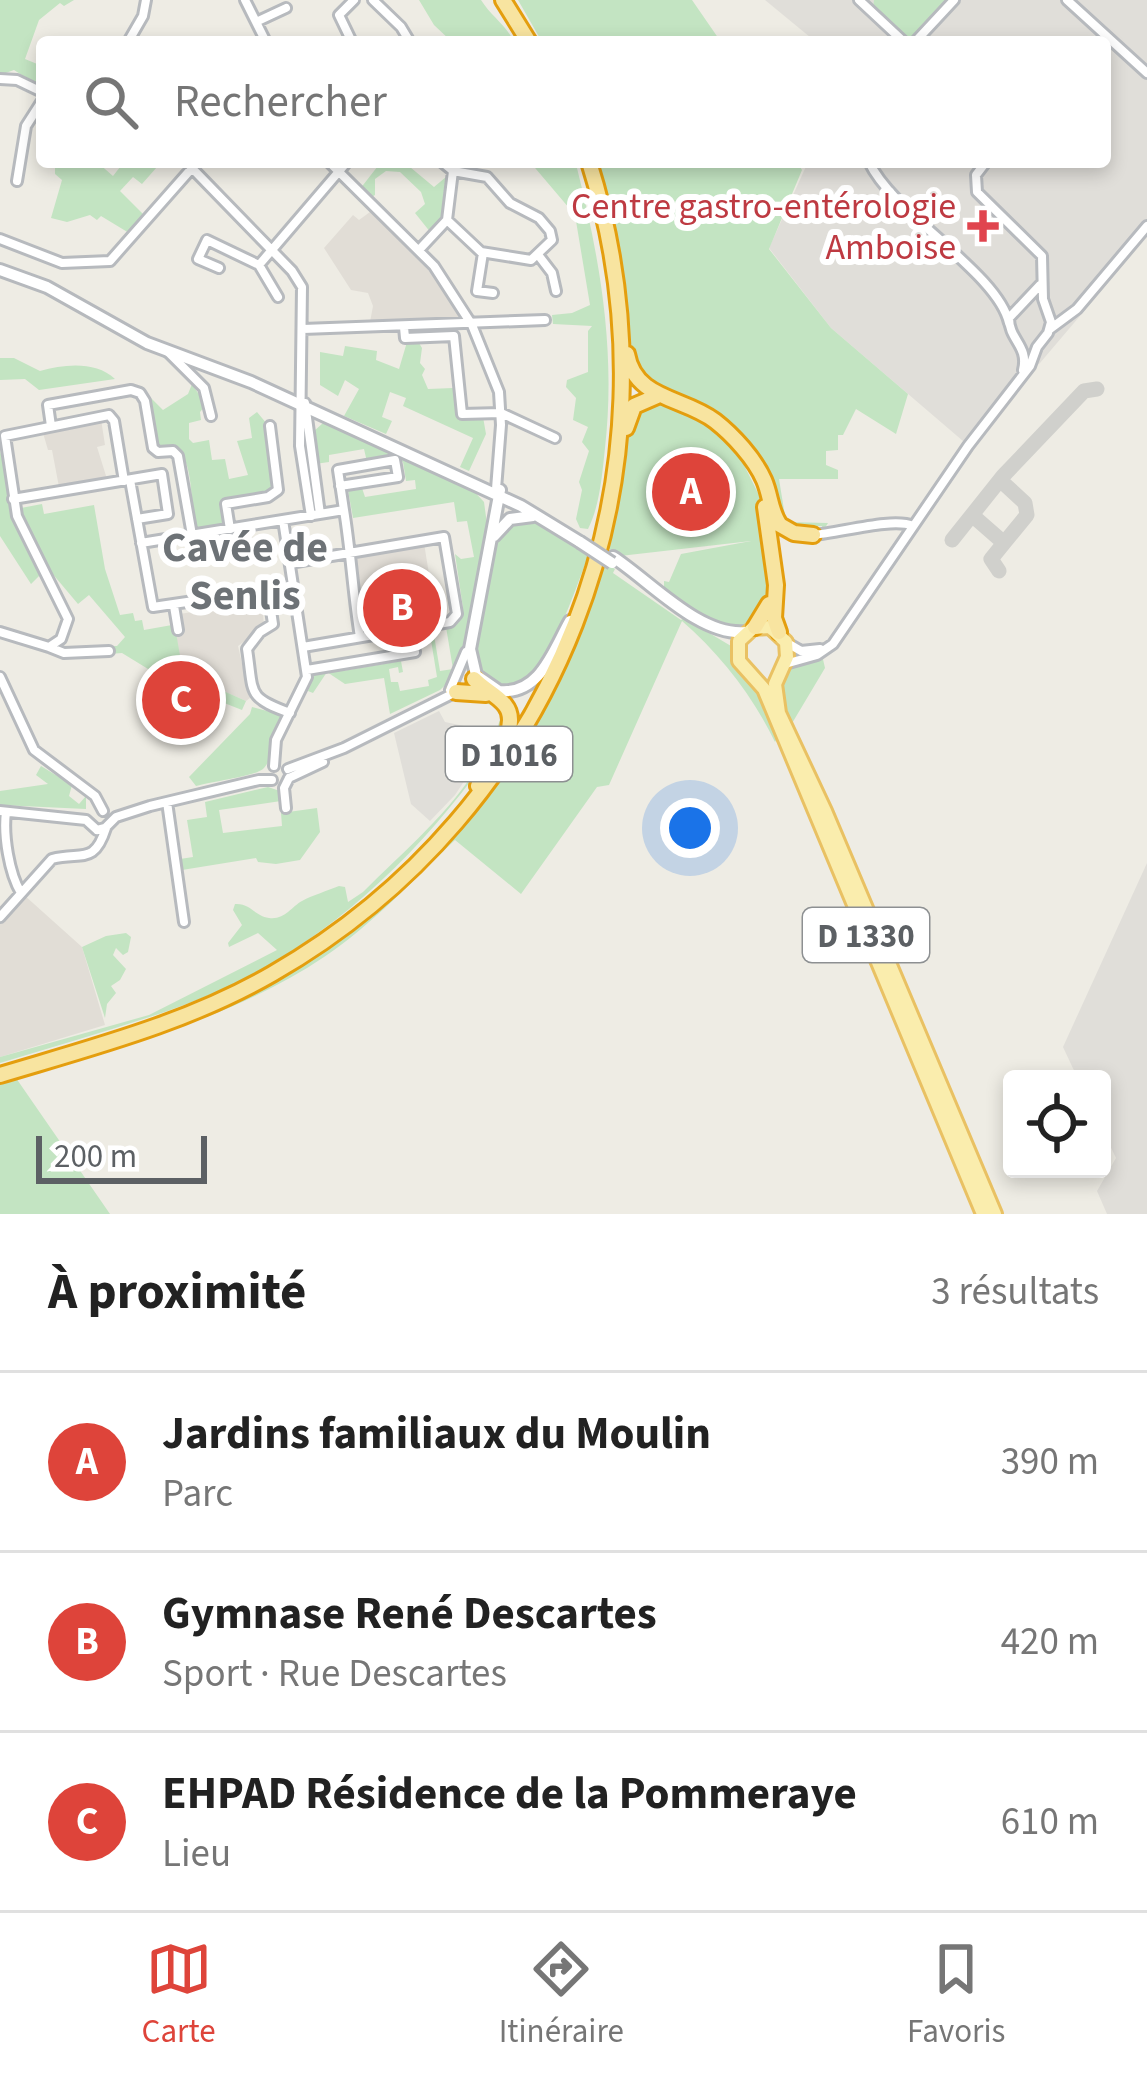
<!DOCTYPE html>
<html lang="fr">
<head>
<meta charset="utf-8">
<style>
	body { margin:0; font-family:"Source Sans 3",sans-serif; background:#f6f6f6; color:#222 }
	.controls { position:absolute; right:36px; bottom:36px; display:grid; overflow:hidden; border-radius:12px; box-shadow:0 6px 18px #0003 }
	.controls button { width:108px; height:108px; display:grid; place-items:center; padding:0; border:0; border-bottom:3px solid #e0e0e0; background:#fff; color:#222; font:60px sans-serif }
	.scale { position:absolute; left:36px; bottom:30px; width:171px; box-sizing:border-box; padding-left:12px; border:6px solid #5c6064; border-top:0; font-size:33px; line-height:42px; white-space:nowrap; color:#5c6064; -webkit-text-stroke:9px #fff; paint-order:stroke }
	.you { position:absolute; left:690px; top:828px; width:42px; height:42px; margin:-30px; border:9px solid #fff; border-radius:50%; background:#1a73e8; box-shadow:0 0 0 18px #1a73e833 }
	.badge { display:grid; place-items:center; width:78px; height:78px; border-radius:50%; background:#de443a; color:#fff; font-size:39px; font-weight:700 }
	.pin { position:absolute; translate:-50% -50%; border:6px solid #fff; box-shadow:0 3px 12px #0006 }
	.list { margin:0; padding:0; list-style:none }
	h2 { display:flex; justify-content:space-between; align-items:center; height:156px; margin:0; padding:0 48px; font-size:51px }
	h2 small { font-size:39px; font-weight:400; color:#767676 }
	.list li { display:grid; grid-template-columns:78px 1fr auto; gap:36px; align-items:center; box-sizing:border-box; height:180px; padding:0 48px; border-top:3px solid #e0e0e0 }
	.list b { display:block; font-size:45px; white-space:nowrap }
	.list p { margin:0; font-size:39px; white-space:nowrap; color:#767676 }
	.list em { font-size:39px; font-style:normal; color:#767676 }
	.icon { flex:none; width:66px; height:66px; fill:none; stroke:currentColor; stroke-width:2; stroke-linecap:round; stroke-linejoin:round }
	.map { position:relative; flex:none; width:1147px; height:1214px; overflow:hidden }
	.search { position:absolute; background:#fff; box-shadow:0 6px 18px #0003; left:36px; right:36px; top:36px; height:132px; display:flex; align-items:center; gap:30px; box-sizing:border-box; padding:0 42px; border-radius:12px; color:#767676; font-size:45px }
	.sheet { height:696px; background:#fff }
	nav { display:flex; justify-content:space-around; align-items:center; box-sizing:border-box; height:168px; border-top:3px solid #e0e0e0; background:#fff; font-size:33px; color:#767676 }
	nav a { display:grid; justify-items:center; gap:6px }
	nav .on { color:#de443a }
	.map>svg:first-child { display:block }
</style>
</head>
<body>
<div class="map">
<svg width="1147" height="1214" viewBox="0 0 1147 1214">
	<rect width="100%" height="100%" fill="#eeece4"/>
	<path fill="#e0ded9" d="M765,0H1147V237L1040,363L1026,374L970,447L831,328L769,248L808,162H1105V42H816Z
		M439,711L445,722L464,726L472,740L477,742L486,738L490,742L455,795L430,821L411,804L394,733Z
		M1147,863V1214H1107L1097,1191L1116,1158L1102,1129V1079H1078L1063,1047Z"/>
	<path fill="#e1ddd6" d="M370,212L436,278L459,311L458,320L370,322L373,306L368,293L351,290L324,248L353,215L359,220Z
		M101,419L105,445L97,447L107,479L59,487L52,450H48L43,433Z
		M424,543L436,618L432,619L427,593L359,604L354,555Z
		M262,601L264,627L238,646L250,698L246,701L182,673L173,615Z
		M24,895L82,947L105,1025L0,1057V922Z"/>
	<path fill="#c3e4c2" d="M0,0H74L64,6L60,3L39,20L25,59L42,66V88L14,70L0,75Z
		M419,0H481C491,16 507,26 514,42H452L434,25Z
		M518,0H692L721,42H542Z
		M874,0H950L911,38L901,35L873,8Z
		M55,162H97L113,176L124,162H151L157,167L142,184L133,177L120,191L144,215L129,233L101,216L97,220L90,215L67,222L51,218L62,180L55,174Z
		M381,162H404L434,187L446,177L443,221L431,233L415,213L425,204L421,192L400,172L386,171L375,179V195L370,198L360,189Z
		M530,162L576,164C600,259 616,350 605,448C602,475 600,505 588,529L580,528L576,519L582,490L579,482L589,451L582,442L588,427L573,420L576,398L566,387L567,380L588,372V331L592,326L553,324L552,315L572,313L590,305L575,215Z
		M594,162H797L802,170L769,249L831,328L908,394L896,434L856,409L843,435H838V450L826,451V465L838,470V479H779L786,522L828,523L823,531L822,526H812V532L784,526L753,452L656,390L633,364L616,242Z
		M407,342L419,343L422,348L420,363L425,369L422,375L428,389L453,388L459,415L483,417L486,434L469,471L460,467L473,438L403,406L406,398L390,392L382,417L392,421L386,434L344,416L359,389L345,380L338,396L320,385V352L343,356L345,346L377,351L376,360L399,369Z
		M0,358H14L40,371C65,364 96,361 115,379L39,390L25,379L0,380Z
		M192,384L206,405L200,412L201,420L189,423V439L193,443L209,440L212,460L225,459L229,479L248,475L237,441L252,438L249,418L257,412L267,424L275,485L272,493L223,504L225,524L198,529L194,527C191,508 194,459 176,449C170,446 163,447 156,447L150,397L163,410L188,394Z
		M664,400L707,420L738,453L760,497L770,584L765,611L743,630L716,627L664,590V581L669,582L681,554L751,541L620,556L606,547L631,416L635,408Z
		M323,423L470,487L484,502L487,524L460,665L453,678L440,690L390,714L384,678L345,684L327,672L313,693L308,691L313,674L336,668L342,671L401,661L403,672L399,673L398,667L389,669L391,682H398L400,691L429,686L428,680L437,677L430,634L416,635L433,629L440,671L453,669L446,627L458,623L463,608L455,554L461,559L474,557L467,521L457,522L454,502L353,518L348,490L362,488L365,497L416,489L415,480L406,481L403,462L394,458L367,462L364,449L329,455V462L315,464L313,432Z
		M0,450L14,516L40,575L31,584L0,536Z
		M42,504L44,514L94,505L105,569L120,615L133,613L135,621L142,620L144,630L172,625L173,615L183,673L246,701L242,710L166,680L122,653L109,654V646H117L125,637L89,595L78,604L51,572L21,517V508Z
		M515,522H540L590,551C571,601 557,648 521,688L492,687L474,664L476,635L497,539Z
		M600,560L615,569L613,573L681,620L684,618L731,646L754,679L780,733L775,742C753,696 720,654 682,621L609,785L597,787L521,894L455,840C413,880 373,924 324,957C232,1019 121,1046 16,1078L110,1214H0V1078L283,972L369,913L447,839L530,735L549,699Z
		M822,655L825,668L791,725L787,724L778,696L784,669Z
		M462,695L483,696L502,705L506,731C427,851 320,955 184,1005C124,1027 61,1044 0,1063V1057L149,1015L277,950L258,933L229,947L228,943L242,925L233,910L235,904C251,903 254,916 269,918C285,920 291,907 302,901C313,895 327,891 339,886L345,887L348,902L363,892C415,840 478,790 501,717L494,706Z
		M252,707L282,715C275,731 274,759 263,769C255,776 209,782 196,786L189,777L250,714Z
		M41,766L72,785L69,796L79,804L86,796V809L0,805V791L48,784L36,775Z
		M268,787L280,791L281,801L219,810L223,833L282,826L281,813L317,808L320,832L300,860L276,864L258,862L256,858L182,870L180,859L193,857L187,820L207,817L205,802Z
		M126,933L131,937L128,952L123,955L116,948L113,955L126,969L120,980L111,986L116,993L107,1004L105,1018L82,947L106,936Z"/>
	<g fill="none" stroke-linecap="round" stroke-linejoin="round">
		<path stroke="#d0d0cc" stroke-width="15" d="M972,515L1004,543L1027,515L1025,503L1000,480
			M952,540L1003,476L1084,391L1097,389
			M999,571L991,559L1004,543"/>
		<g stroke="#b7babe" stroke-width="14">
			<path id="minor" d="M245,0L266,42
				M373,0L401,27L410,42
				M859,0L904,42
				M1067,0L1147,73
				M256,22L286,8
				M128,42L143,16L146,0
				M352,42L339,15L354,0
				M915,42L954,0
				M0,79L17,80L42,92
				M186,162L292,271L302,287L300,446L311,516
				M329,162L434,266L472,325L499,392L501,425L496,489
				M869,162C894,215 998,273 1009,323
				M17,181L26,126L42,101
				M447,220L481,252L531,260L552,240L550,231L539,218L510,203L487,177L453,171
				M0,239L62,263L110,261L192,168
				M419,250L447,220L453,171L442,162
				M483,253L477,291L493,293
				M539,256L552,273L556,291
				M259,265L347,162
				M219,268L198,259L207,240L259,265L278,297
				M404,327L405,338L454,336L462,414L501,413L555,438
				M303,329L545,320
				M1050,329L1077,309L1147,226
				M168,352L204,388L211,416
				M1023,370C1029,346 1009,340 1009,318L1040,285
				M305,403L320,514
				M51,426L48,405L131,390L140,393L145,401L153,448L158,452L173,451L178,456L192,535
				M130,480L153,607L268,590L273,624L260,632L247,649C254,694 246,697 290,713
				M340,486L398,477L395,460L338,470C340,483 342,497 344,510
				M13,499L162,474L168,514L137,519
				M230,529L226,504L268,497L278,490L270,426
				M813,535C840,533 893,517 913,526
				M141,543L344,510C351,553 353,594 360,637
				M290,563L444,537L457,614L450,622L303,647
				M174,606L178,630
				M0,632L49,647L61,639L68,619L17,516L5,436L109,415L114,421L124,481
				M789,644L801,651L820,649
				M49,647L64,653L109,651
				M785,664L817,655L833,644L968,446L1030,366L1037,347L1048,333L1051,322L1043,299L1042,256L977,192L976,175L986,162
				M307,670L415,652L411,629
				M0,677L34,750L95,796L103,811
				M450,690L466,652
				M274,766L276,740L307,677L283,520
				M288,769L344,748L456,692
				M289,778L323,762
				M167,802L184,922
				M286,808L284,788L289,778
				M0,811L86,820L97,830
				M6,812C3,835 9,873 21,893
				M97,830L105,828L116,817L150,806L259,780H272
				M0,917L52,859C81,851 94,866 106,828"/>
		</g>
		<g stroke="#b6b9bd" stroke-width="16">
			<path id="secondary" d="M0,270L47,287L147,343L251,382L521,506L580,542
				M500,490L470,649L476,675L499,691C540,695 553,651 570,621
				M494,536L510,519L533,516
				M613,557C650,581 700,637 746,632"/>
		</g>
		<g stroke="#e9c163" stroke-width="18">
			<path id="primary" d="M983,1214L764,689L739,661V641L753,628L770,627L786,642L787,657L775,684L779,713L825,811L995,1214"/>
		</g>
		<g stroke="#e49e0e" stroke-width="20">
			<path id="trunk" d="M503,0L529,42
				M627,354C635,400 684,397 715,421C733,435 755,459 764,480C771,496 770,511 780,525L794,533L813,535
				M626,428L634,406L657,396
				M765,507L776,585L774,618L779,632
				M755,627L769,604
				M474,679C483,689 496,694 505,705C523,727 488,765 478,786
				M456,692L486,694
				M0,1075C93,1047 187,1023 272,974C558,810 688,476 589,162"/>
		</g>
		<use href="#minor" stroke="#fff" stroke-width="8"/>
		<use href="#secondary" stroke="#fff" stroke-width="10"/>
		<use href="#primary" stroke="#faedad" stroke-width="12"/>
		<use href="#trunk" stroke="#f8e4a0" stroke-width="14"/>
		<g stroke="#b6b9bd" stroke-width="16" stroke-linecap="butt">
			<path id="secondary-bridge" d="M580,542L612,563"/>
		</g>
		<use href="#secondary-bridge" stroke="#fff" stroke-width="10"/>
	</g>
	<path fill="#e0444e" stroke="#fff" stroke-width="4.5" d="M977 208h12v12h12v12h-12v12h-12v-12h-12v-12h12z"/>
	<g text-anchor="middle" stroke-width="12" stroke-linejoin="round" paint-order="stroke">
		<g fill="#fff" stroke="#8d9092" stroke-width="3">
			<rect x="446" y="727" width="126" height="54" rx="9"/>
			<rect x="803" y="908" width="126" height="54" rx="9"/>
		</g>
		<g font-size="33" font-weight="bold" fill="#5c6064">
			<text x="509" y="766">D 1016</text>
			<text x="866" y="947">D 1330</text>
		</g>
		<g font-size="36" fill="#be3a42" stroke="#fff" text-anchor="end">
			<text x="956" y="218">Centre gastro-entérologie<tspan x="956" dy="41">Amboise</tspan></text>
		</g>
		<g font-size="42" font-weight="bold" fill="#6d7276" stroke="#fff">
			<text x="245" y="561">Cavée de<tspan x="245" dy="48">Senlis</tspan></text>
		</g>
	</g>
</svg>
<div class="controls">
<button><svg class="icon" aria-label="locate" viewBox="0 0 24 24"><circle cx="12" cy="12" r="6"/><path d="M12 2v4M12 18v4M2 12h4M18 12h4"/></svg></button>
</div>
<div class="scale">200 m</div>
<div class="you"></div>
<div class="pin badge" style="left:691px;top:492px">A</div>
<div class="pin badge" style="left:402px;top:608px">B</div>
<div class="pin badge" style="left:181px;top:700px">C</div>
<div class="search"><svg class="icon" aria-label="search" viewBox="0 0 24 24"><circle cx="10" cy="10" r="6"/><path d="M15 15l6 6"/></svg>Rechercher</div>
</div>
<section class="sheet">
<h2>À proximité<small>3 résultats</small></h2>
<ul class="list">
<li><span class="badge">A</span><div><b>Jardins familiaux du Moulin</b><p>Parc</p></div><em>390 m</em></li>
<li><span class="badge">B</span><div><b>Gymnase René Descartes</b><p>Sport · Rue Descartes</p></div><em>420 m</em></li>
<li><span class="badge">C</span><div><b>EHPAD Résidence de la Pommeraye</b><p>Lieu</p></div><em>610 m</em></li>
</ul>
</section>
<nav>
<a class="on"><svg class="icon" aria-label="map" viewBox="0 0 24 24"><path d="M3 6l6-2 6 2 6-2v14l-6 2-6-2-6 2zM9 4v14M15 6v14"/></svg>Carte</a>
<a><svg class="icon" aria-label="directions" viewBox="0 0 24 24"><path d="M12 3l9 9-9 9-9-9zM9 14v-3h6M13 9l2 2-2 2"/></svg>Itinéraire</a>
<a><svg class="icon" aria-label="saved" viewBox="0 0 24 24"><path d="M7 4h10v16l-5-4-5 4z"/></svg>Favoris</a>
</nav>
</body>
</html>
